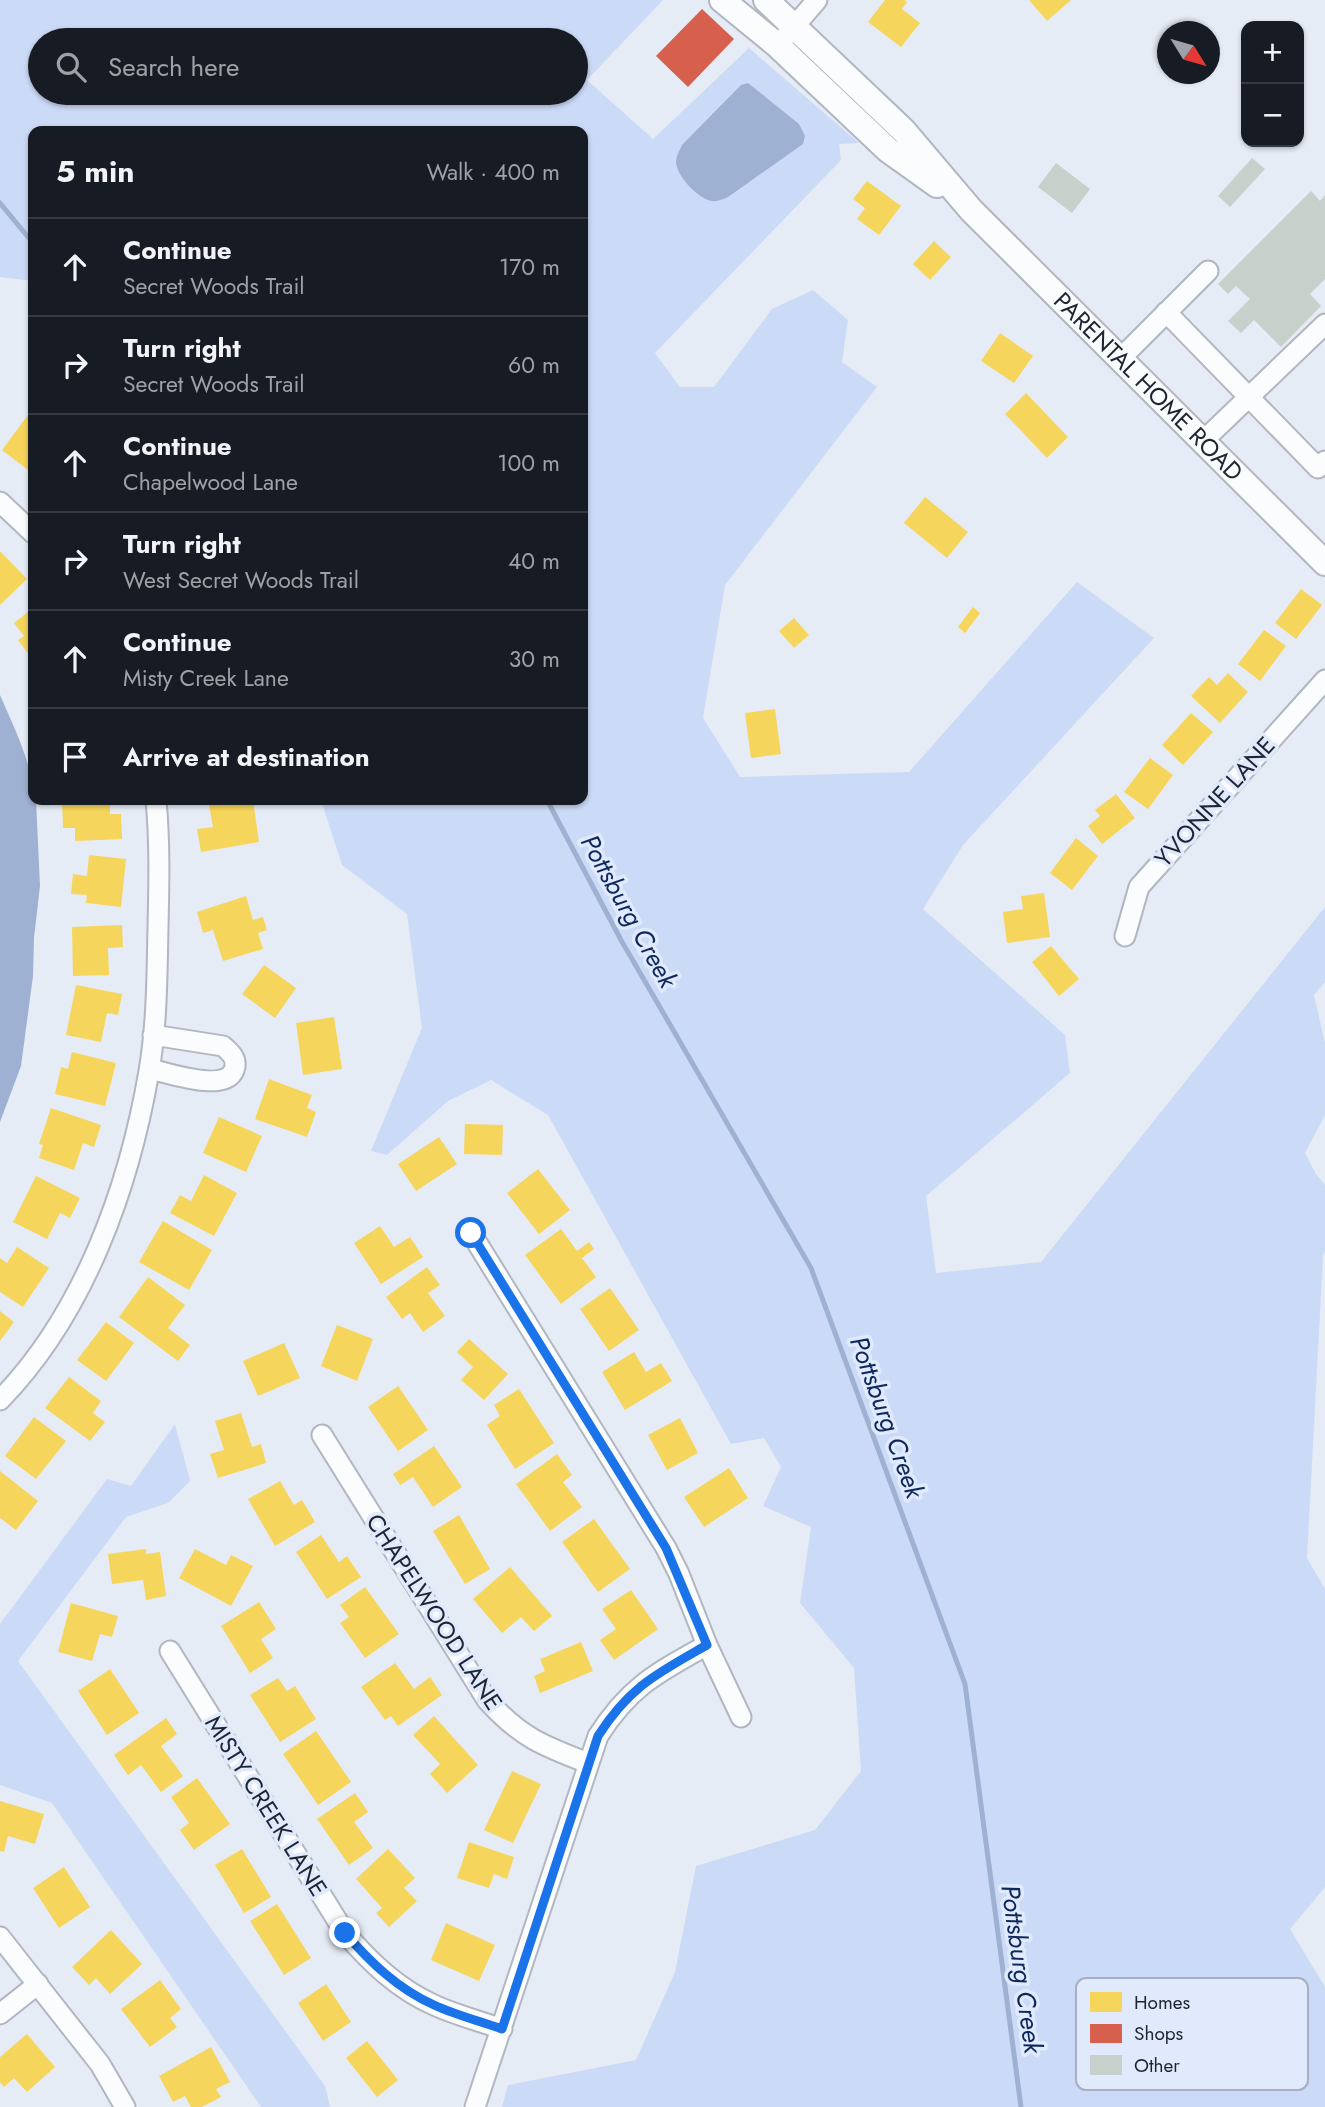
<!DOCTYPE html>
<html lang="en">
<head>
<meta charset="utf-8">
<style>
	body { margin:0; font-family:Jost,sans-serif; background:#242831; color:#f1f3f6 }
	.controls { position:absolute; right:21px; top:21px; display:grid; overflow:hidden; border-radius:14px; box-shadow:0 2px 5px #0004 }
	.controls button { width:63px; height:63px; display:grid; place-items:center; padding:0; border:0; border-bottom:2px solid #363941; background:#171b24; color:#f1f3f6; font:35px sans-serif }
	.compass { position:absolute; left:1157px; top:21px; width:63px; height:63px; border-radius:50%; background:#171b24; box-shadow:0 2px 5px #0004; rotate:127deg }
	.stop { position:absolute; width:21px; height:21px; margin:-16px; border:5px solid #1a73e8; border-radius:50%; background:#fff }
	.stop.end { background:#1a73e8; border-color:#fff; box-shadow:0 2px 7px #0008 }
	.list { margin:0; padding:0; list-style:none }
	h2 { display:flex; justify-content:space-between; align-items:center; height:91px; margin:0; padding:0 28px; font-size:30px }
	h2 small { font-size:23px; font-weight:400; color:#9ea1a6 }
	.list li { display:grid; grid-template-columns:46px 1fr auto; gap:21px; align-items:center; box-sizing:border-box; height:98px; padding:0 28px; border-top:2px solid #363941 }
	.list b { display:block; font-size:26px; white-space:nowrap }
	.list p { margin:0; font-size:23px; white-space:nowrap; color:#9ea1a6 }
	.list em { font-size:23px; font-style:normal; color:#9ea1a6 }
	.icon { flex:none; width:38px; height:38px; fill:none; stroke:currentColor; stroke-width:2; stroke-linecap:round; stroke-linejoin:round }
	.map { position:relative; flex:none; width:1325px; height:2107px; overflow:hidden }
	.search { position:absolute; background:#171b24; box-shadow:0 2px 5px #0004; left:28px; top:28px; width:560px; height:77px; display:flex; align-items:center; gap:18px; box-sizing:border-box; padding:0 24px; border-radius:38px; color:#9ea1a6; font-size:26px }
	.panel { position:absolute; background:#171b24; box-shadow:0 2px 5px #0004; left:28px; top:126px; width:560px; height:679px; border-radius:14px }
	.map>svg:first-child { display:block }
</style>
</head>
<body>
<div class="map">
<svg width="1325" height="2107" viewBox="0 0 1325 2107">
	<rect width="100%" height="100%" fill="#e6ecf6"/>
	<path fill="#cbdaf6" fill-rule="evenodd" d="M0,0H663L587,80L653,139L749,48L859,143L839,144L841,160L655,353L680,387H714L772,309L813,290L848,320L842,362L877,387L725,585L703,718L740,777L909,772L1077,582L1154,638L963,845L923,909L1065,1035L1070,1073L926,1196L936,1273L1041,1262L1325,907V982L1314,995L1325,1043V1115L1305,1153L1316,1174L1325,1185V1251L1323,1256L1307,1558L1325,1589V1887L1290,1929L1325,1987V2107H502L508,2085L636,2060L675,1972L696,1866L815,1830L861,1771L854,1668L800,1603L811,1527L763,1506L781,1467L764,1438L731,1444L548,1115L491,1080L448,1101L387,1155L371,1151L422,1028L407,914L342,865L321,800H583V131H33V281L0,277ZM40,40H576V93H40Z
		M175,1424L190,1481L168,1503L126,1517L18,1661L325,2086L330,2107H261L52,1803L0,1785V1624L107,1479L131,1486Z"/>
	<path fill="#9fb1d2" d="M748,83L799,124L805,136L803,144L728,197C723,199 717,202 712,201C699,199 680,179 677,167C674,159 679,152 682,145L741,85Z
		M0,695C14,728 33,763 33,800H36L40,886L34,938L33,976L21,1066L0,1122Z"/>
	<path fill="#f6d55c" d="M885,0H905L907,2L902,9L920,23L901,47L868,22Z
		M1029,0H1071L1047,21Z
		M867,181L901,206L879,235L857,219L865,208L853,199Z
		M934,241L951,257L930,280L913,264Z
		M1000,333L1033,356L1014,383L981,361Z
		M1026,393L1068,437L1047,458L1005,414Z
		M28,415L33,419L32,473L2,450Z
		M925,497L968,532L947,558L904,523Z
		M0,551L27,579L0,605Z
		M1301,589L1322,605L1296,639L1275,623Z
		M973,607L980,613L965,633L958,627Z
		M33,608V660L18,640L24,636L14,623Z
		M794,618L809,635L794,648L779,631Z
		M1264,630L1286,646L1260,681L1238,664Z
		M1228,673L1248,692L1220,723L1191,696L1209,677L1217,685Z
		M775,709L781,754L751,758L745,713Z
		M1191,713L1213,732L1183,765L1162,745Z
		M1150,758L1173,775L1148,809L1124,792Z
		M1116,794L1135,818L1102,844L1088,826L1100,816L1095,810Z
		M62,800H110V814H121L122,839L75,841V828H63Z
		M208,800H253L259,842L201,852L197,829L213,827Z
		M1076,838L1098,856L1072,890L1050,873Z
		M89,855L126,859L121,907L86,903L87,895L71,894L73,874L87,876Z
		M1044,893L1050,937L1007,943L1003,912L1023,909L1021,896Z
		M246,896L253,920L263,917L267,930L258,933L263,949L223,961L213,930L203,933L197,912Z
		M122,925L123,947L108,948L109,975L73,976L72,927Z
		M1051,946L1079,979L1059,996L1032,962Z
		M264,965L296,988L275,1018L242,994Z
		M76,985L122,994L118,1015L107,1013L101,1042L66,1035Z
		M334,1017L342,1069L303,1075L296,1023Z
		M72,1052L116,1063L105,1106L55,1094L61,1067L68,1069Z
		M269,1079L312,1095L307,1108L316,1112L307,1137L255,1119Z
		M51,1108L101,1125L94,1147L83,1143L74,1170L39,1158L43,1145L39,1144Z
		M219,1117L262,1136L246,1172L203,1153Z
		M465,1124L503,1125L502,1155L464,1154Z
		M439,1137L457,1164L416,1191L398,1164Z
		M538,1169L570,1210L539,1234L507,1193Z
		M204,1175L237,1193L214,1236L170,1213L180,1195L191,1201Z
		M36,1176L80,1198L70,1218L60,1213L47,1239L13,1222Z
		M163,1221L212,1250L189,1290L139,1262Z
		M380,1226L394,1247L410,1237L423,1257L381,1284L354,1243Z
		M561,1229L577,1251L589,1242L594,1249L582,1258L596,1277L561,1304L525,1255Z
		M17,1247L49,1268L23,1307L0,1292V1258L7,1263Z
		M427,1267L440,1285L428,1293L445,1316L423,1332L410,1313L402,1319L386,1297Z
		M148,1277L185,1305L168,1328L190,1345L178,1361L119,1317Z
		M610,1288L639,1330L609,1351L580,1309Z
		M0,1311L14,1322L0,1341Z
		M106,1322L134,1343L106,1381L77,1360Z
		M337,1325L373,1339L357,1381L321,1366Z
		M469,1339L508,1374L484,1400L461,1380L473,1367L457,1352Z
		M284,1343L300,1378L258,1396L243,1361Z
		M634,1352L646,1372L661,1363L672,1381L625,1410L602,1372Z
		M69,1377L101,1401L93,1413L105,1422L90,1441L45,1408Z
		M398,1386L428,1430L398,1451L368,1407Z
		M519,1389L554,1443L515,1469L487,1425L500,1416L494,1405Z
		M241,1413L252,1447L261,1444L266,1463L218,1478L210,1454L224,1450L215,1421Z
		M34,1417L66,1441L36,1479L5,1456Z
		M680,1418L698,1453L667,1470L648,1435Z
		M434,1446L462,1487L433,1507L413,1477L400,1485L393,1474Z
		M557,1454L572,1475L563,1482L582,1507L550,1531L516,1484Z
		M729,1468L748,1498L704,1527L684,1497Z
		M0,1471L38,1501L16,1530L0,1518Z
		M280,1481L294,1505L302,1500L315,1522L275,1546L248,1499Z
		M459,1515L490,1569L465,1584L433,1531Z
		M594,1519L630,1569L598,1592L562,1542Z
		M321,1535L339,1562L347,1556L361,1577L327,1599L296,1552Z
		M146,1549V1554L160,1552L166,1596L146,1600L143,1580L112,1584L108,1554Z
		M195,1549L226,1565L231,1555L253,1566L231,1606L179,1578Z
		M510,1567L552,1616L534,1631L521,1617L502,1633L473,1599Z
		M365,1587L399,1634L365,1658L340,1623L349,1617L340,1605Z
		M631,1590L658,1629L614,1660L600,1640L616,1629L602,1609Z
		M259,1602L276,1629L261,1639L273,1658L250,1673L221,1626Z
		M71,1603L118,1616L112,1637L100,1634L92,1661L58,1652Z
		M581,1642L593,1671L540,1693L534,1676L545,1671L540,1659Z
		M395,1663L414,1689L430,1677L442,1695L398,1726L391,1716L385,1720L361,1687Z
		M110,1669L139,1713L107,1735L78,1691Z
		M278,1678L287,1691L295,1686L316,1719L280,1742L250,1695Z
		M434,1716L478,1765L447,1793L430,1774L440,1764L413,1735Z
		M166,1718L177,1734L161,1746L183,1776L161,1792L141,1765L128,1775L114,1755Z
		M316,1731L351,1782L318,1805L283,1754Z
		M512,1771L541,1784L513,1843L484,1830Z
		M197,1778L230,1824L194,1850L180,1830L189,1823L171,1797Z
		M355,1793L368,1812L354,1822L373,1848L349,1865L317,1819Z
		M0,1801L44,1814L35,1844L8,1836L4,1852L0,1851Z
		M469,1842L514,1857L507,1879L494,1874L489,1888L457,1878Z
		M242,1849L271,1897L244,1913L215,1865Z
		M388,1849L415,1878L404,1888L417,1901L389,1927L376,1913L382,1908L356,1879Z
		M64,1867L90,1907L59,1928L33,1888Z
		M277,1904L311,1958L284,1975L250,1921Z
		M446,1923L495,1945L479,1981L431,1960Z
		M111,1930L142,1964L110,1994L96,1978L89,1985L72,1967Z
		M160,1980L181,2009L170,2018L177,2027L150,2047L121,2009Z
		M326,1984L351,2022L323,2041L298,2003Z
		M27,2034L55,2067L27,2092L14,2078L4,2087L0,2082V2057Z
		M367,2041L398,2080L377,2097L346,2058Z
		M211,2047L230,2082L216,2089L221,2097L202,2107H191L185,2096L173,2102L159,2076Z"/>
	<path fill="#d6604d" d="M702,9L734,39L688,87L656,56Z"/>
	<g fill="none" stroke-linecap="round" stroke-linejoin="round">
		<path stroke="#9fb1d2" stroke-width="5" d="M0,203L33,243
			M547,800L621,940L811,1268L965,1684L1021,2107"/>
	</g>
	<path fill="#c8d0cc" d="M1252,158L1265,169L1230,207L1218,196Z
		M1056,163L1090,189L1072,213L1038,187Z
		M1311,191L1320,201L1325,195V279L1310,294L1321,306L1281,347L1254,320L1241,333L1228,321L1250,299L1236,286L1228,294L1218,284Z"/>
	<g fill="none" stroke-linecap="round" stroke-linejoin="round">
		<g stroke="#b1b6c0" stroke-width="23">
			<path id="minor" d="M786,36L817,0
				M1166,312L1318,468L1325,461
				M1120,359L1208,271
				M1203,441L1325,324
				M0,502L33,533
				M1125,936L1139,887L1325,680
				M150,1069C169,1073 225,1093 234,1070C238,1059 231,1053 223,1046L153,1035
				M471,1233L666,1548L679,1574L707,1645L741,1717
				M0,1400C84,1314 129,1188 149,1071C157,1024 157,975 158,927C159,884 160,842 156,800
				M322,1435L487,1700C520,1737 543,1746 588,1763
				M170,1651L345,1933C370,1962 398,1989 434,2005C456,2015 479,2021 502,2029
				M0,1937L100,2064L125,2107
				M0,2014L38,1984
				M475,2107L598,1736C630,1686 657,1673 707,1645"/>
		</g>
		<g stroke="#b1b6c0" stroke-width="28">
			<g id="major">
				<path d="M722,0L777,45L888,150L937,185"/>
				<path id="s1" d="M766,0L904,131L971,210L1325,563"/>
			</g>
		</g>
		<use href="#minor" stroke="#fbfcfe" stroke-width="19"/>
		<use href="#major" stroke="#fbfcfe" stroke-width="24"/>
	</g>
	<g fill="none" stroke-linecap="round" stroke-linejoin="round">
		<path stroke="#1a73e8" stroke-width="9" d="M345,1933C370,1962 398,1989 434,2005C456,2015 479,2021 502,2029L598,1736C630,1686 658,1673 707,1645L666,1548L471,1233"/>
	</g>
	<g text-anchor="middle" stroke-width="7" stroke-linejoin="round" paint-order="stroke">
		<g font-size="24" fill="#1f2530" stroke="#e0eafc">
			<text dy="8" stroke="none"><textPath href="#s1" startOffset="544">PARENTAL HOME ROAD</textPath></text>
			<text transform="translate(1215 802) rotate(-48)" y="8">YVONNE LANE</text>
			<text transform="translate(434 1612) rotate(57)" y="8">CHAPELWOOD LANE</text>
			<text transform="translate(266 1806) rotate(58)" y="8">MISTY CREEK LANE</text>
		</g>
		<g font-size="26" font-style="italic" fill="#0f285c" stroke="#e0eafc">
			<text transform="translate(629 911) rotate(61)" y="9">Pottsburg Creek</text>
			<text transform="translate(887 1417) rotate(70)" y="9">Pottsburg Creek</text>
			<text transform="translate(1022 1969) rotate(82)" y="9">Pottsburg Creek</text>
		</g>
	</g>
	<rect x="1076" y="1978" width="232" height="112" rx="10" fill="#e0eafc" stroke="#a6afbf" stroke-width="2"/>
	<rect x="1090" y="1992" width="32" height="20" fill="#f6d55c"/>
	<rect x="1090" y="2024" width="32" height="19" fill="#d6604d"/>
	<rect x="1090" y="2055" width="32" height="20" fill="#c8d0cc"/>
	<g font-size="19" fill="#1f2530">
		<text x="1134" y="2009">Homes</text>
		<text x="1134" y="2040">Shops</text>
		<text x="1134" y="2072">Other</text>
	</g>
</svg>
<div class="controls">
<button>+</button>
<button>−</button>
</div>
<svg class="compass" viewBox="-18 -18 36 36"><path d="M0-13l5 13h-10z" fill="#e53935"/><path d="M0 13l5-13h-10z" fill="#9ea1a6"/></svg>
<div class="stop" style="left:471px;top:1233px"></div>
<div class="stop end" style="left:345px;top:1933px"></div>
<div class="search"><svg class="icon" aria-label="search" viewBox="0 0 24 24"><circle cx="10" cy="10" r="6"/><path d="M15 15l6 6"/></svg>Search here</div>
<section class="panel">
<h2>5 min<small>Walk · 400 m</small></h2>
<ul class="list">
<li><svg class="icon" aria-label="ahead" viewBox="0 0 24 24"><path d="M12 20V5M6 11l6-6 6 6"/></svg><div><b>Continue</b><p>Secret Woods Trail</p></div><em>170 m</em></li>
<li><svg class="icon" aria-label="right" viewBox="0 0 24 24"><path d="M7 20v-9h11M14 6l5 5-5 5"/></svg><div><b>Turn right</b><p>Secret Woods Trail</p></div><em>60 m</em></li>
<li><svg class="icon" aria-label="ahead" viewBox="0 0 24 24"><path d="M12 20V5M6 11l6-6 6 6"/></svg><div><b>Continue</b><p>Chapelwood Lane</p></div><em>100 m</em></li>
<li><svg class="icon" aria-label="right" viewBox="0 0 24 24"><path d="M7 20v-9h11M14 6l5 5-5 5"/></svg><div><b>Turn right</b><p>West Secret Woods Trail</p></div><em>40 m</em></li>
<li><svg class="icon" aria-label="ahead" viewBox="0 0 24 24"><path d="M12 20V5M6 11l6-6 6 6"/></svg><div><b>Continue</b><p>Misty Creek Lane</p></div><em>30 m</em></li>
<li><svg class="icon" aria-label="arrive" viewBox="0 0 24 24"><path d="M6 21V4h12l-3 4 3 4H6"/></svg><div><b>Arrive at destination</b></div></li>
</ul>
</section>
</div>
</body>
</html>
